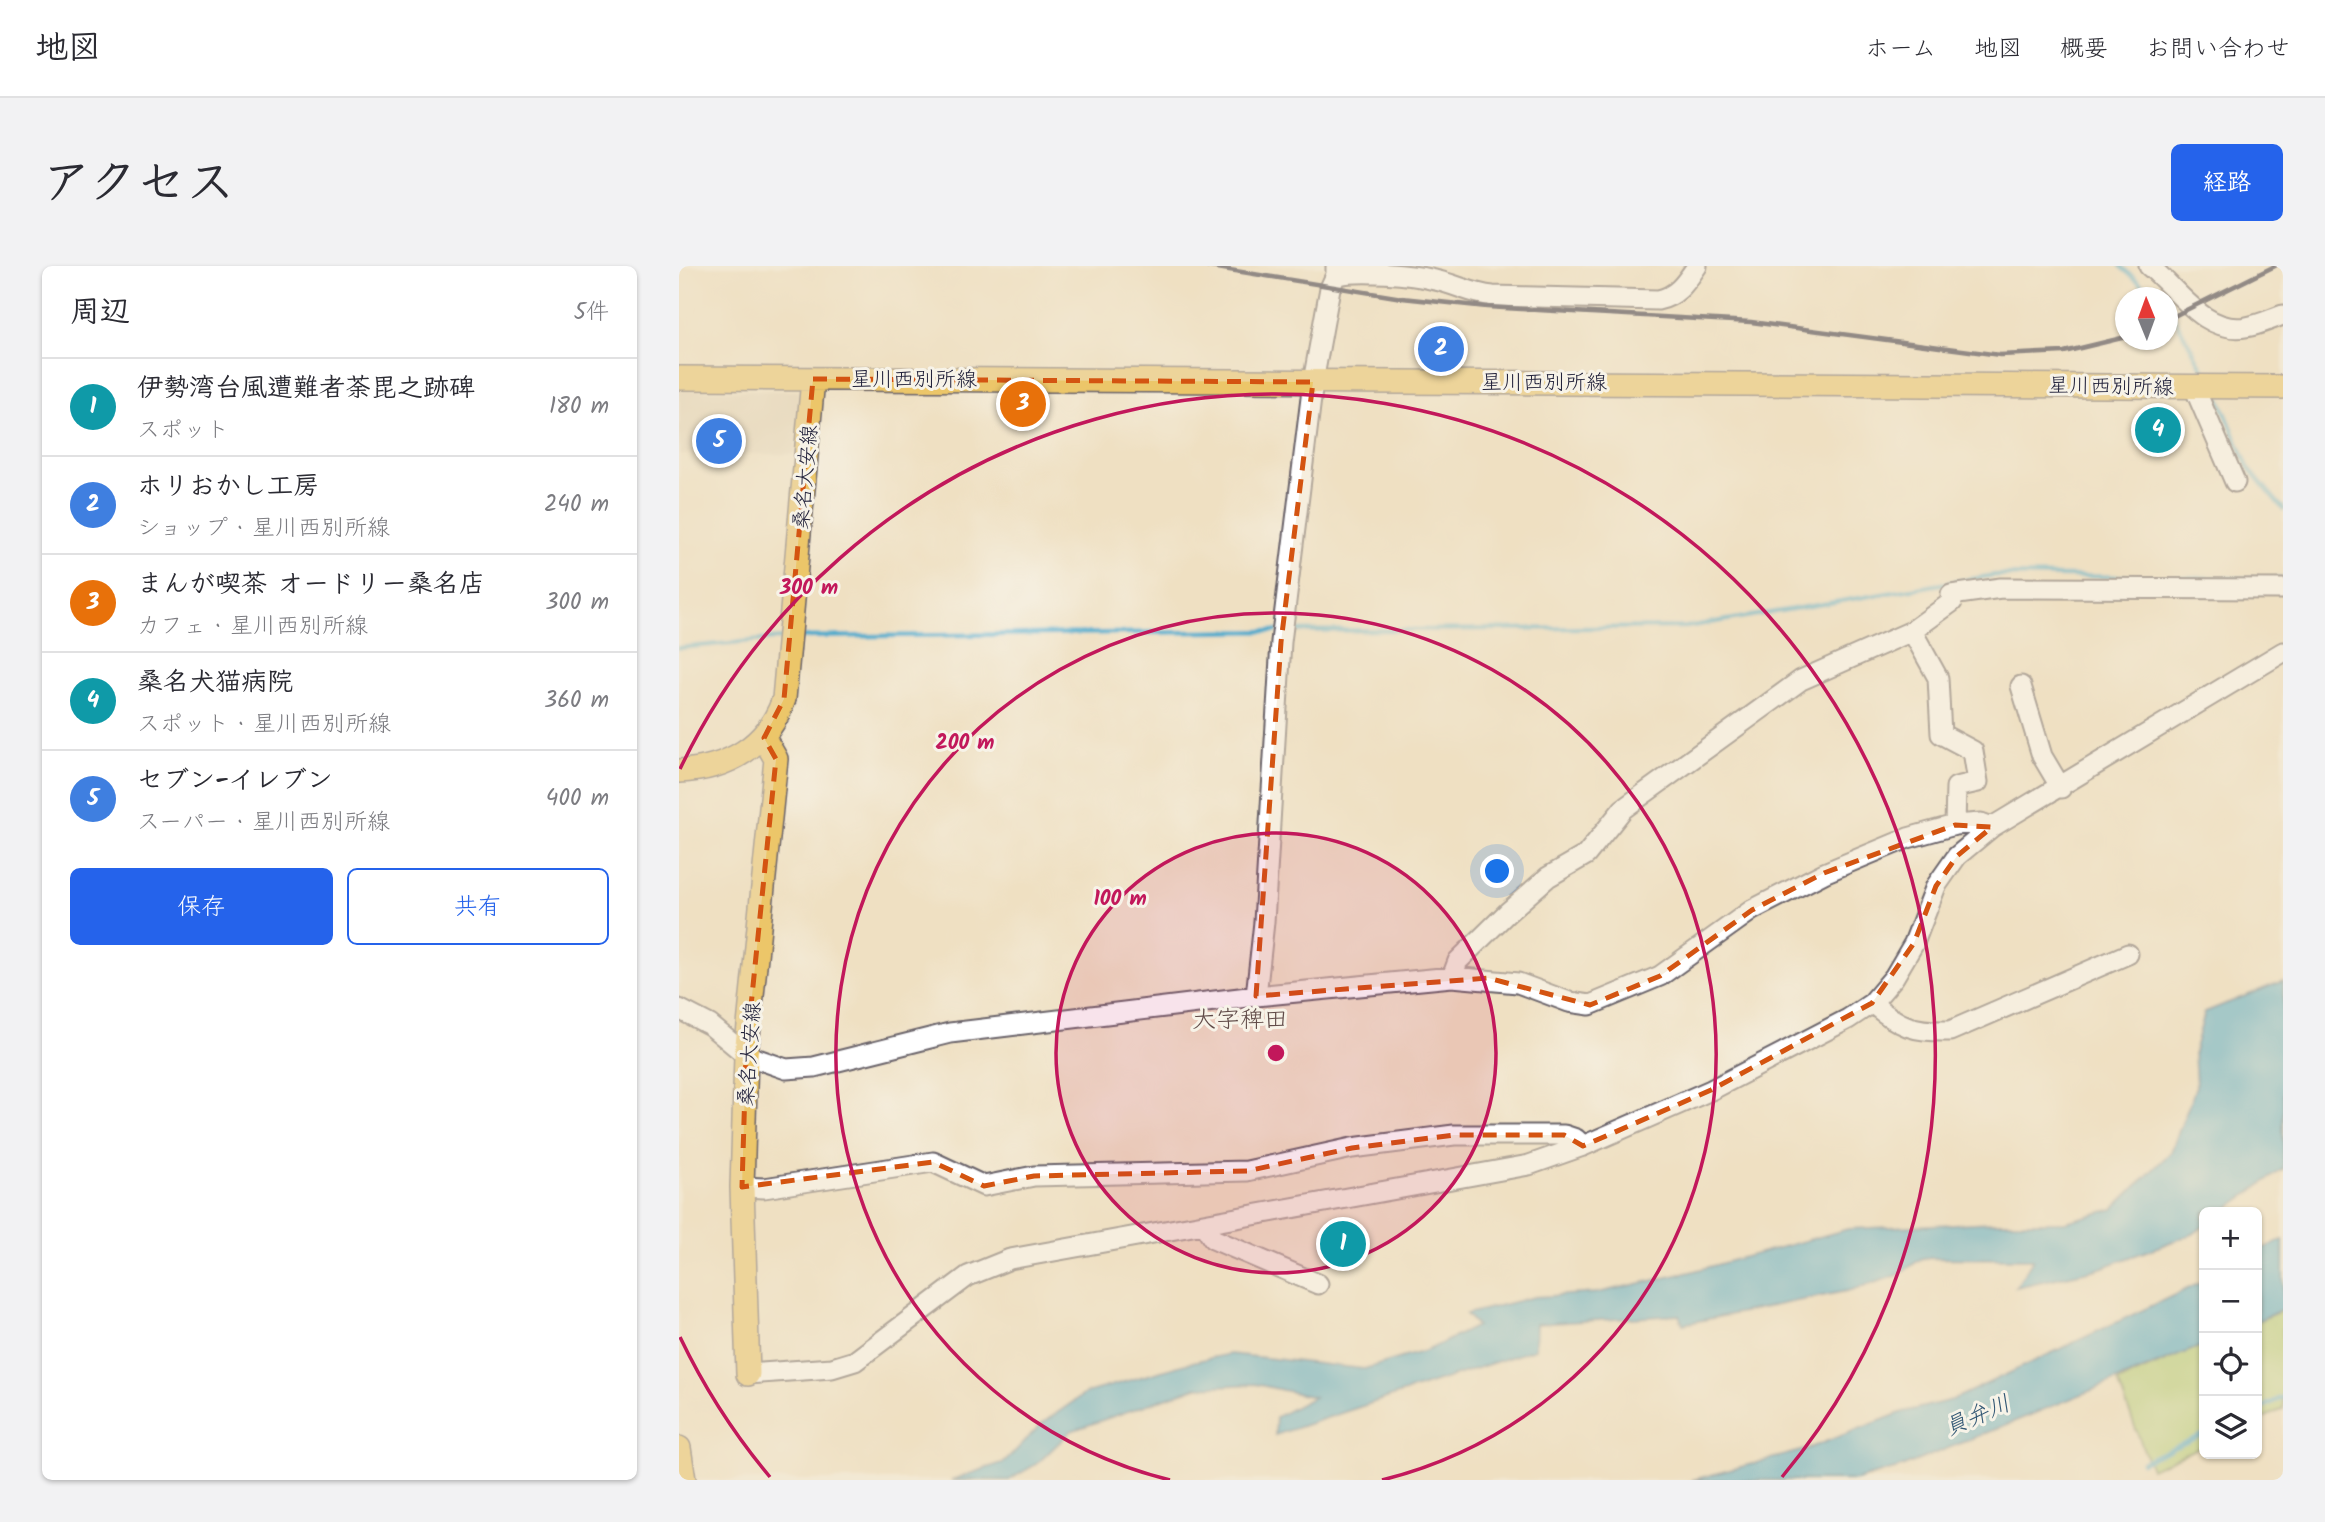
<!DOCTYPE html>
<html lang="ja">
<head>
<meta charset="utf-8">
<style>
	body { margin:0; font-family:Kalam,"Klee One",sans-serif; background:#f2f2f3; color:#2b2b33 }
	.controls { position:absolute; right:21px; bottom:21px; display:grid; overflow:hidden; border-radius:10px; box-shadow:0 2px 5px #0004 }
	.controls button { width:63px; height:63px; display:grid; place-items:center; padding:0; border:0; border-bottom:2px solid #e1e1e2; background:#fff; color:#2b2b33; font:35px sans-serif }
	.compass { position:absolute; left:1436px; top:21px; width:63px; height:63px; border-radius:50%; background:#fff; box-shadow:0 2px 5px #0004; rotate:359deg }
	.you { position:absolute; left:819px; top:606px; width:24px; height:24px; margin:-18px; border:5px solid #fff; border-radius:50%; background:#1a73e8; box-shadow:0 0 0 10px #1a73e833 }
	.badge { display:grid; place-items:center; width:46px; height:46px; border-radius:50%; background:#2563eb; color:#fff; font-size:23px; font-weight:700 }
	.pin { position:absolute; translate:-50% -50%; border:4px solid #fff; box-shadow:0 2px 7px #0006 }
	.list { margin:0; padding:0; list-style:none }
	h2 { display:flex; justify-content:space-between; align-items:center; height:91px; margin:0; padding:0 28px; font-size:30px }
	h2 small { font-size:23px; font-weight:400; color:#7c7c81 }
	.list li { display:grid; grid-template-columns:46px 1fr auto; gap:21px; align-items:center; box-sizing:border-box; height:98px; padding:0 28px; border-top:2px solid #e1e1e2 }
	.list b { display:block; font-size:26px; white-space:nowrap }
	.list p { margin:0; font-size:23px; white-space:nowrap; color:#7c7c81 }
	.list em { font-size:23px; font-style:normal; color:#7c7c81 }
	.actions { display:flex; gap:14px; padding:21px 28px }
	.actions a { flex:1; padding:16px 0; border:2px solid #2563eb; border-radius:10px; text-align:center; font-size:24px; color:#2563eb }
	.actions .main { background:#2563eb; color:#fff }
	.icon { flex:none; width:38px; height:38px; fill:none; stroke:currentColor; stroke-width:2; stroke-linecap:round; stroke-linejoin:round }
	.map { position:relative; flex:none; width:1604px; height:1214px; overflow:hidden; border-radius:10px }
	header { display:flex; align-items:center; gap:42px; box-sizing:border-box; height:98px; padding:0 35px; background:#fff; border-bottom:2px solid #e1e1e2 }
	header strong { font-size:33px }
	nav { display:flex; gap:38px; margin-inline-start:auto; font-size:24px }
	.intro { display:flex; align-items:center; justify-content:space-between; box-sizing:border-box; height:168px; padding:0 42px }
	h1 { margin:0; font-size:49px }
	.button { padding:18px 32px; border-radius:10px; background:#2563eb; color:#fff; font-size:24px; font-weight:700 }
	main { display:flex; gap:42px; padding:0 42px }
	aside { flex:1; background:#fff; border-radius:10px; box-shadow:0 2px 5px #0004 }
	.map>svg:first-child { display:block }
</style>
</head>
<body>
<header>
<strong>地図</strong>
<nav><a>ホーム</a><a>地図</a><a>概要</a><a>お問い合わせ</a></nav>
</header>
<div class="intro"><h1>アクセス</h1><a class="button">経路</a></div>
<main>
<aside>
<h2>周辺<small>5件</small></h2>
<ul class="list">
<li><span class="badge" style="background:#0f9aa8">1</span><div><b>伊勢湾台風遭難者荼毘之跡碑</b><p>スポット</p></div><em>180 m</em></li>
<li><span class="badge" style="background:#3f7fe0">2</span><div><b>ホリおかし工房</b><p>ショップ · 星川西別所線</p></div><em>240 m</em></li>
<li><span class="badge" style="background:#e8710a">3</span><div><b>まんが喫茶 オードリー桑名店</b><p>カフェ · 星川西別所線</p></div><em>300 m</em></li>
<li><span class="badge" style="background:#0f9aa8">4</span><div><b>桑名犬猫病院</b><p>スポット · 星川西別所線</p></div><em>360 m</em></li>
<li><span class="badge" style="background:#3f7fe0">5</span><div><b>セブン-イレブン</b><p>スーパー · 星川西別所線</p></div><em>400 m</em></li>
</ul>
<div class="actions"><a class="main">保存</a><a>共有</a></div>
</aside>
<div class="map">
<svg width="1604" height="1214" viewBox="0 0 1604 1214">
	<rect width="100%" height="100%" fill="#f7f3e8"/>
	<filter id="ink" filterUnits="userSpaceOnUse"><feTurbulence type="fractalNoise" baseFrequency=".0143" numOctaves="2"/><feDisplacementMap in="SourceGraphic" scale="14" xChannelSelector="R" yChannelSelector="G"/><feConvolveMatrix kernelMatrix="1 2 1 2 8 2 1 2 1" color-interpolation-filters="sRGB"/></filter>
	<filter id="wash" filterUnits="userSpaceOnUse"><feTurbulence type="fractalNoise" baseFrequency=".00686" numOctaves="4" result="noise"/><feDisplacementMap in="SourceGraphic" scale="28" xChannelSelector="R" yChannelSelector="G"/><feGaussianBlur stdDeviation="1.57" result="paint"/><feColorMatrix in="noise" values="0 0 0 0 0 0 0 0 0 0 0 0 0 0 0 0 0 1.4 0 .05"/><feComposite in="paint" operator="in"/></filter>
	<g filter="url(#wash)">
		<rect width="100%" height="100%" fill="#efe0c2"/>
		<path fill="#ddceb2" d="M0,124L119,125L123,135L116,188H0Z"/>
		<path fill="#b0ce75" stroke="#697858" stroke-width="2" d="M1604,1044V1143L1578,1155V1055Z
			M1525,1078V1179L1472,1203L1439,1116Z"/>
		<path fill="#4daacc" stroke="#386684" stroke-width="2" d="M1604,715V903L1544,946H1525V960L1514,968L1419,1003L1337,1021L1354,993L1243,992L1219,1009L1173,1024L1004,1058L1000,1049L857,1058L856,1083L596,1169L597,1151L635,1131L576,1118L518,1121L392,1165L359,1197L330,1214H272L326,1196L362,1158L407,1127L517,1095L551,1088L685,1103L749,1084L798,1060L787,1048L855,1031L918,1027L1011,1006L1169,963L1316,956H1386L1434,943L1492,886L1517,820L1515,786L1526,746Z
			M1604,974V1043L1578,1055V985Z
			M1525,1015V1079L1220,1202L1177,1214H1013L1125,1184L1224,1146L1273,1134Z"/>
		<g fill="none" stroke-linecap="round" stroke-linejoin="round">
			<path stroke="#4daacc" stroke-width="4.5" d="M1441,0L1479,32
				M1489,40L1529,112
				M1539,129L1569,201L1604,243
				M609,365L1007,361L1316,309L1604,313
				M119,371L597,365
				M0,382L104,372
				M1578,1144L1604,1131
				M1463,1196L1525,1168"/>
		</g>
	</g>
	<g filter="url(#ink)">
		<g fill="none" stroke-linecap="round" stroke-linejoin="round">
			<g stroke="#6a646a" stroke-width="23">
				<path id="minor" d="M1470,0C1499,23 1525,68 1567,61C1580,59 1592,53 1604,49
					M657,9C681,4 732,8 756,14C776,18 793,28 814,30L979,34C999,30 1007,16 1018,0
					M1515,121L1556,216
					M1233,365L1259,412L1262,468L1294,485L1299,516L1277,521L1276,559
					M1342,420L1363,490L1382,522
					M773,711L779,695L828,647L869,611L907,589L944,543L1122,414L1233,365L1273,336L1272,329L1322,322L1604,323
					M577,730L585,656L602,376L634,116L651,22L657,9V0
					M1193,737C1220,761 1235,766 1271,765L1449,688
					M0,743L31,759L67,789L107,803L135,801L271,767L577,730L773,711L839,717L890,736L911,739L981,710L1073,644L1145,607L1229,572L1276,559L1302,557L1313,561
					M63,921L85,922L254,896L305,920L355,910L568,905L673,882L775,869H885L897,873L904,880
					M525,959L534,973L639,1018
					M69,1108L153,1102L176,1095L289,1010L331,993L850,899L904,880L1032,824L1169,753L1193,737L1215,711L1235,677L1257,620L1278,590L1313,561L1604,386"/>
			</g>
			<g stroke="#6a646a" stroke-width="26">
				<path id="major" d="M0,112L1604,121
					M0,505C49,503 89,480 105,433L134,113
					M69,1108L63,921L67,789L97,493L85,472
					M0,1182L5,1214"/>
			</g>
			<use href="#minor" stroke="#fff" stroke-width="19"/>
			<use href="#major" stroke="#ecc669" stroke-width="23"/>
			<path stroke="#22223b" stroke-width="4.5" d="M526,0L723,32L808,41L1072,56L1321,89L1385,86L1447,71
				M1489,53L1596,0"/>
		</g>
	</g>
	<path d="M0 0H1604V1214H0ZM134,113L634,116L602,376L577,730L809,712L911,739L981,710L1073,644L1145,607L1276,559L1313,561L1278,590L1257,620L1235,677L1193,737L1032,824L904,880L885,869H775L673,882L568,905L355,910L305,920L254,896L63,921L67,789L97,493L85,472L105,433Z" fill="#efe0c2" fill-opacity=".55" fill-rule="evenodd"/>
	<path fill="none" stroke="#d45411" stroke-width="5" stroke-dasharray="14 9" stroke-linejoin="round" d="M134,113L634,116L602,376L577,730L809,712L911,739L981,710L1073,644L1145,607L1276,559L1313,561L1278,590L1257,620L1235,677L1193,737L1032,824L904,880L885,869H775L673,882L568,905L355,910L305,920L254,896L63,921L67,789L97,493L85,472L105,433Z"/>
	<circle cx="597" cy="787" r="220" fill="#c2185b" fill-opacity=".12"/>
	<g fill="none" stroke="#c2185b" stroke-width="3.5">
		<circle cx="597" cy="787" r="220"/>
		<path d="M491 1214A440 440 0 1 1 703 1214"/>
		<path d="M91 1211A660 660 0 0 1 1 1071M1 503A660 660 0 1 1 1103 1211"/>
	</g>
	<g text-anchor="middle" stroke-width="6" stroke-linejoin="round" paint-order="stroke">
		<g font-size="21" fill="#22223b" stroke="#f7f3e8">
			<text x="235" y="120">星川西別所線</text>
			<text x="865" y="123">星川西別所線</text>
			<text transform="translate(1432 120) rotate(1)" y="7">星川西別所線</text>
			<text transform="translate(126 211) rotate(-85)" y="7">桑名大安線</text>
			<text transform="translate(70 788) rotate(-86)" y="7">桑名大安線</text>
		</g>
		<g font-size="23" font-style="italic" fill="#335875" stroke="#f7f3e8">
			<text transform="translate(1298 1149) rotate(-23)" y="8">員弁川</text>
		</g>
		<g font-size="24" fill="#614c49" stroke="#f7f3e8">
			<text x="561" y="761">大字稗田</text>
		</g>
	</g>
	<circle cx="597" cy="787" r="10" fill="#c2185b" stroke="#f7f3e8" stroke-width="3.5"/>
	<g font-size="21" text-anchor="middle" font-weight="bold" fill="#c2185b" stroke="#f7f3e8" stroke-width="6" stroke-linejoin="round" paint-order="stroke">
		<text x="130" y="328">300 m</text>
		<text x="286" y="483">200 m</text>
		<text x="441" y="639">100 m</text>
	</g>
</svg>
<div class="controls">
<button>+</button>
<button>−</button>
<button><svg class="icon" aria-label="locate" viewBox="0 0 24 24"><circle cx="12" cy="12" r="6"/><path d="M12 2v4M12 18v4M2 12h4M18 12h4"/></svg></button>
<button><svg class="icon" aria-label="layers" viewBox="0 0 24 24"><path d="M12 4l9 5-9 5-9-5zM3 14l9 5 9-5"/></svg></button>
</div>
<svg class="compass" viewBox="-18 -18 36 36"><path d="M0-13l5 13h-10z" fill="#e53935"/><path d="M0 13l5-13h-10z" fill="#7c7c81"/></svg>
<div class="you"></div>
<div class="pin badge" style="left:664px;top:978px;background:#0f9aa8">1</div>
<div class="pin badge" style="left:762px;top:83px;background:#3f7fe0">2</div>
<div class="pin badge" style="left:344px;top:138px;background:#e8710a">3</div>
<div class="pin badge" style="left:1479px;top:164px;background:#0f9aa8">4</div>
<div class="pin badge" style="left:40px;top:175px;background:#3f7fe0">5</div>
</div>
</main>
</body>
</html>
